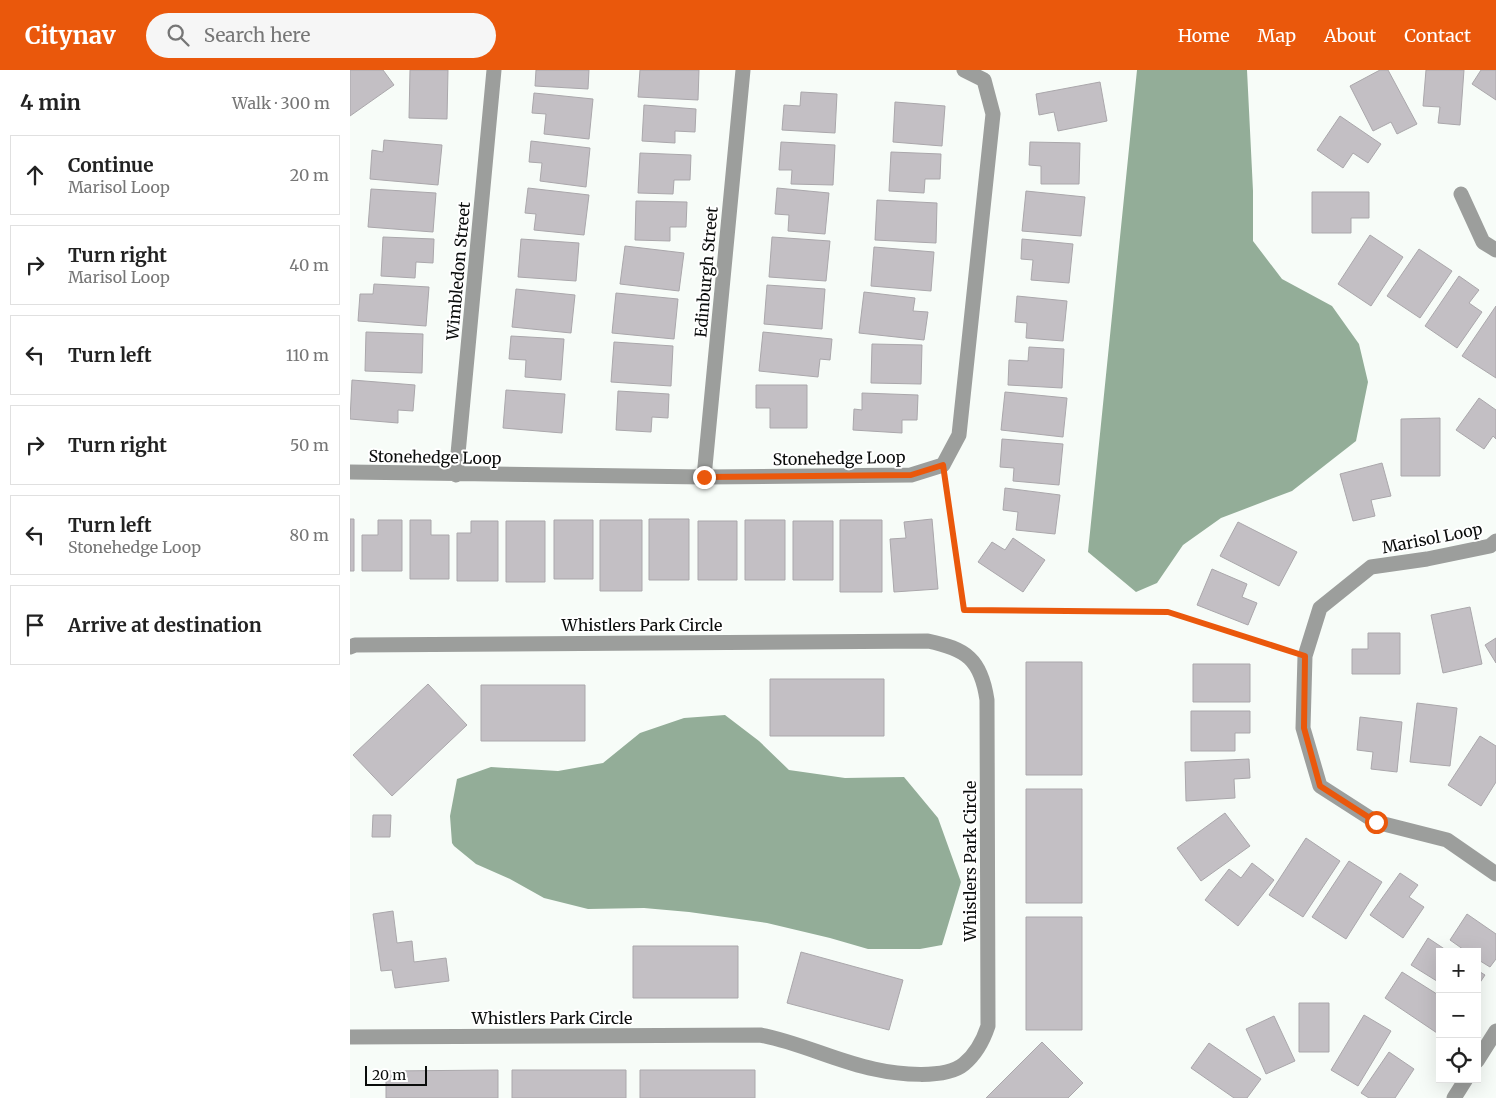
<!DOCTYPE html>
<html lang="en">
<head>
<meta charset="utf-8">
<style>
	body { margin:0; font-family:Merriweather,serif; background:#f6f6f6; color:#222 }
	.controls { position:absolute; right:15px; bottom:15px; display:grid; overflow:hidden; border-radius:0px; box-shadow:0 5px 20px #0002 }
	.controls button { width:45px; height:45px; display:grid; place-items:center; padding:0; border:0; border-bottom:1px solid #e0e0e0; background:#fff; color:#222; font:25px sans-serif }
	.scale { position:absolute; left:15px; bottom:12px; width:62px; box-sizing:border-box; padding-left:5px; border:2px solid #0a0c0b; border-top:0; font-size:14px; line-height:18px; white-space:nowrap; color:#0a0c0b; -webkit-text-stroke:4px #fff; paint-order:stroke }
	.stop { position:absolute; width:15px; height:15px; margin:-11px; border:4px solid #ea580c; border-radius:50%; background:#fff }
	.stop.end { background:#ea580c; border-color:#fff; box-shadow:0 1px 5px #0008 }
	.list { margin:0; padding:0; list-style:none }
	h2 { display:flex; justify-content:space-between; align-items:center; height:65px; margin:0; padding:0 20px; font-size:21px }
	h2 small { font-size:16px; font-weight:400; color:#767676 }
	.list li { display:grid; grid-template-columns:32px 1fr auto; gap:15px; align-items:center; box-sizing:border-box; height:80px; margin:0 10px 10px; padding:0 10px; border:1px solid #e0e0e0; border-radius:0px }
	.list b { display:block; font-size:19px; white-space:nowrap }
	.list p { margin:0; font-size:16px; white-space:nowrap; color:#767676 }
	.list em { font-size:16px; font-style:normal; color:#767676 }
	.icon { flex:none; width:28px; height:28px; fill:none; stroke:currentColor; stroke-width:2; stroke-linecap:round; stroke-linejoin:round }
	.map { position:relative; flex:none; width:1146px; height:1028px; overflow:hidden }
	header { display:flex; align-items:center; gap:30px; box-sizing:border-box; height:70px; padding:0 25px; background:#ea580c; color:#fff }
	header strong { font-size:24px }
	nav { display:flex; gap:28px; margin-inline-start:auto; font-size:18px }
	.search { width:350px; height:45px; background:#f6f6f6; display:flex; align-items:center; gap:12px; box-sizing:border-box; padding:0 18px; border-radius:28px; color:#767676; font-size:19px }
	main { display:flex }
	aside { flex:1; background:#fff }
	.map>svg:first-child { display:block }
</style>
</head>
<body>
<header>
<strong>Citynav</strong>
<div class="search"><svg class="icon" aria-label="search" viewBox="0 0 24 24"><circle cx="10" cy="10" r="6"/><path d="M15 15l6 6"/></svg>Search here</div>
<nav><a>Home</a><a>Map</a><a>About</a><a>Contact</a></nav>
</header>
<main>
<aside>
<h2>4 min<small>Walk · 300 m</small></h2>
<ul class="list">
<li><svg class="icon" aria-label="ahead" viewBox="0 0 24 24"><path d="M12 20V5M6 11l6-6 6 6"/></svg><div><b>Continue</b><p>Marisol Loop</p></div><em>20 m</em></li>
<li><svg class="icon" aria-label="right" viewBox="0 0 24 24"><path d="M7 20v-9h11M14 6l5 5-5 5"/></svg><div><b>Turn right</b><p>Marisol Loop</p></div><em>40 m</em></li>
<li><svg class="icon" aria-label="left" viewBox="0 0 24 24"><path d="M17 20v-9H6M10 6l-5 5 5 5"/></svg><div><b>Turn left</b></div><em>110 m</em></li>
<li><svg class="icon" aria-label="right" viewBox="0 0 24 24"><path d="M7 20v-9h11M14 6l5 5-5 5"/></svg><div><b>Turn right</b></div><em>50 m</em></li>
<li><svg class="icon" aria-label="left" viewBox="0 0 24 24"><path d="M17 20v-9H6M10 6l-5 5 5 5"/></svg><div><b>Turn left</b><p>Stonehedge Loop</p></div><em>80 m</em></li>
<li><svg class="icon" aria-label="arrive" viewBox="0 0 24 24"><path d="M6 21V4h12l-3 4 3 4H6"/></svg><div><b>Arrive at destination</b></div></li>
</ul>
</aside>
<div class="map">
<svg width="1146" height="1028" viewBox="0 0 1146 1028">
	<rect width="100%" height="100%" fill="#f7fcf8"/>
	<path fill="#93ad98" d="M787,0H897L903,121V171L932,209L982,236L1009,274L1018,312L1006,371L942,421L871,448L833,475L807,513L786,522L738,482Z
		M375,645L409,671L439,700L495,708L554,707L588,748L611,812L592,875L570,879H518L480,868L417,853L339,842L294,838L238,839L194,828L160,809L126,794L104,776L102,773L100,746L107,709L141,697L208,701L253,693L290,663L334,648Z"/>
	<path fill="#c3bfc4" stroke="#aaa7ab" d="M0,0H33L44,15L0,46Z
		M60,0H98L97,49L59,48Z
		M186,0H239L238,19L185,16Z
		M290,0H349L348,30L288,27Z
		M1030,0H1038L1067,54L1047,64L1041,52L1023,61L1000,16Z
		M1076,0H1114L1110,55L1088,53L1090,37L1073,36Z
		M1131,0H1146V30L1122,14Z
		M750,12L757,51L708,61L704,42L689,45L686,24Z
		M451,22L487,24L485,63L432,60L434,35L450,36Z
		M184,23L243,29L239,69L194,64L196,44L182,43Z
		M545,32L595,36L592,76L543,72Z
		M294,35L346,39L345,62L325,61V73L292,71Z
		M990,46L1031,74L1018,93L1003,83L993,98L967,80Z
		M34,70L92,75L88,115L20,109L22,80L33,82Z
		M181,71L240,78L236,117L190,111L192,93L179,92Z
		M431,72L485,75L483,115L441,114L442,100H429Z
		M680,72L730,73L729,114H691V96L679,95Z
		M541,82L591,84L590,109H575L574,123L539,121Z
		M290,83L341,85L340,110H324L323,124L288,123Z
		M178,118L239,125L234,165L184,160L186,144L175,143Z
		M427,118L479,123L475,164L438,161L439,145L425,144Z
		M21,119L86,123L83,162L18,157Z
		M676,121L735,127L731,166L672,161Z
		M962,122H1019V148H1001V163H962Z
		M527,130L587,133L586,173L525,170Z
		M286,131L337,132L336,157H320V171L285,170Z
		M1020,165L1053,187L1021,236L988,214Z
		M33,167L84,169L83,193L66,192L65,208L31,206Z
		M422,167L480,171L476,211L419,207Z
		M171,169L229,173L226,211L168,207Z
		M672,169L723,174L719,213L681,210L683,190L671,189Z
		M275,176L334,183L329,221L270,214Z
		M524,177L584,182L581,221L521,216Z
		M1069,179L1102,201L1070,248L1037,226Z
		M1109,206L1129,220L1119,233L1132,242L1107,278L1075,256Z
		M24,214L79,217L76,256L8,251L10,224H23Z
		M417,215L475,219L472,259L414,254Z
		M166,219L225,225L221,263L162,257Z
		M514,222L565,228L563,241L578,242L574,270L509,263Z
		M266,223L328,229L324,269L262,263Z
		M667,226L717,231L713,271L676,268L677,253L665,252Z
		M1146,236V308L1112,286Z
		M16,262L73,264L72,303L15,301Z
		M413,262L482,269L480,290L470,289L468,307L409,301Z
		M161,266L214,269L211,310L175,307L176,290L159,289Z
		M264,272L323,276L321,316L261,312Z
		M522,274L572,275L571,314L521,313Z
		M679,277L714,279L712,318L658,315L659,290L678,291Z
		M2,310L65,315L63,341L48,340V353L0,349Z
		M406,315H457V358H420V338H406Z
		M156,320L215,324L212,363L153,358Z
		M268,321L319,324L318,348L302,347L301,362L266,360Z
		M655,322L717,328L713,367L651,360Z
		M512,323L568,325L567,350H552V363L503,360L504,339L512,340Z
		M1129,328L1146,340V369L1143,366L1134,379L1106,360Z
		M1090,348V406H1051V349Z
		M652,369L713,374L709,415L663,411L664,398L650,397Z
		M1032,393L1041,426L1021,430L1025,446L1003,451L990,404Z
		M655,418L710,425L705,464L666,460L668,442L653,440Z
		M0,449H4V501H0Z
		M299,449H339V510H299Z
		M582,449L588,519L544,522L540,469L556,468L554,452Z
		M28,450H52V501H12V465H28Z
		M60,450H81V465H99V509H60Z
		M204,450H243V509H204Z
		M250,450H292V521H250Z
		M395,450H435V510H395Z
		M490,450H532V522H490Z
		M121,451H148V511H107V463H121Z
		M156,451H195V512H156Z
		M348,451H387V510H348Z
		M443,451H483V510H443Z
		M888,452L947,482L929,516L870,486Z
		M663,468L695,490L673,522L628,492L642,472L655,480Z
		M862,499L897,514L892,527L907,533L898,555L847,535Z
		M1120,537L1132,594L1093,603L1081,545Z
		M1018,563H1050V604H1002V579H1018Z
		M1146,568V593L1135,575Z
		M676,592H732V705H676Z
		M843,594H900V632H843Z
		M420,609H534V666H420Z
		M78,614L117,655L42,726L3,685Z
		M131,615H235V671H131Z
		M1067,633L1107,638L1100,696L1060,692Z
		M841,641H900V663H885V681H841Z
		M1010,647L1052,652L1047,702L1021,699L1023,682L1007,680Z
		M1130,666L1146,676V712L1131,736L1098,715Z
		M899,689L900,708L884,709L885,728L836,731L835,692Z
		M676,719H732V833H676Z
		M875,743L900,776L851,811L827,778Z
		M23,745H41L40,767H22Z
		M956,768L990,791L953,847L919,825Z
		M999,791L1032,812L996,869L962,847Z
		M902,793L924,810L888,856L855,830L879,799L891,808Z
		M1050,803L1068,815L1059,827L1074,837L1053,868L1020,845Z
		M43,841L47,873L62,871L64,892L96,888L99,911L45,918L42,900L31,901L23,844Z
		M1117,844L1146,864V889L1140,897L1127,889V882H1117L1100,870Z
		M676,847H732V960H676Z
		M1078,868L1099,882H1090V913L1061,895Z
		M283,876H388V928H283Z
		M451,882L553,910L539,960L437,933Z
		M1127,900L1135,905L1127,917Z
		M1052,902L1090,926V965L1035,928Z
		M949,933H979V982H949Z
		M1014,945L1041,961L1008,1016L981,1000Z
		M924,946L945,991L916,1004L896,959Z
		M692,972L733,1013L718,1028H636Z
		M859,973L911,1009L897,1028H884L841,998Z
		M1039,982L1064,999L1045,1028H1019L1011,1023Z
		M148,1000V1028H36V1001Z
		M162,1000H276V1028H162Z
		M290,1000H405V1028H290Z"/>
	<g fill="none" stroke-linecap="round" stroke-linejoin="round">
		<path stroke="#919592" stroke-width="3" stroke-dasharray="1 4" stroke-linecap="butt" d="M596,413L614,540L818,542L938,581"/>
		<path stroke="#9c9e9c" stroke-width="15" d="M1111,124L1133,172L1146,180
			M0,402L354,407L561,405L593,395L609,365L643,44L634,10L614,0
			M106,405L144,0
			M354,407L393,0
			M1146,471L1140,476L1077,489L1021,497L970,538L955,586L953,658L970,716L1026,752L1097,770L1146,804
			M0,577L5,575L578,571C616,579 631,589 637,630L638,956C633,971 626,984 614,994C595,1010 546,1004 524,999C485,991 449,972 410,965L0,967
			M1127,991L1146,961
			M1104,1028L1116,1009"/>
	</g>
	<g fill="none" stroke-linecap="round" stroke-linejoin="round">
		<path stroke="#ea580c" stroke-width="6" d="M354,407L561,405L593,395L614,540L818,542L955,586L954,658L970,716L1026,752"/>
	</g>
	<g text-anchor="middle" stroke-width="4" stroke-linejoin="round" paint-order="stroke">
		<g font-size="16" fill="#0a0c0b" stroke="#fff">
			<text transform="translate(108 201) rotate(-85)" y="6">Wimbledon Street</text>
			<text transform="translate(356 202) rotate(-85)" y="6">Edinburgh Street</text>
			<text transform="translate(85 387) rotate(1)" y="6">Stonehedge Loop</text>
			<text transform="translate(489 388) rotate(-1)" y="6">Stonehedge Loop</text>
			<text transform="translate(1082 468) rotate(-11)" y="6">Marisol Loop</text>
			<text x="292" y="561">Whistlers Park Circle</text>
			<text transform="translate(620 791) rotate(-90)" y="6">Whistlers Park Circle</text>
			<text x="202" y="954">Whistlers Park Circle</text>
		</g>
	</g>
</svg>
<div class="controls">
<button>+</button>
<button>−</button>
<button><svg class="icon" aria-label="locate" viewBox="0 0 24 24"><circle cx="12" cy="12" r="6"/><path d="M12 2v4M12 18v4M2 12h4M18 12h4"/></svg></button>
</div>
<div class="scale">20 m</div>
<div class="stop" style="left:1026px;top:752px"></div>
<div class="stop end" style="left:354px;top:407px"></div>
</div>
</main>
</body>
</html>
